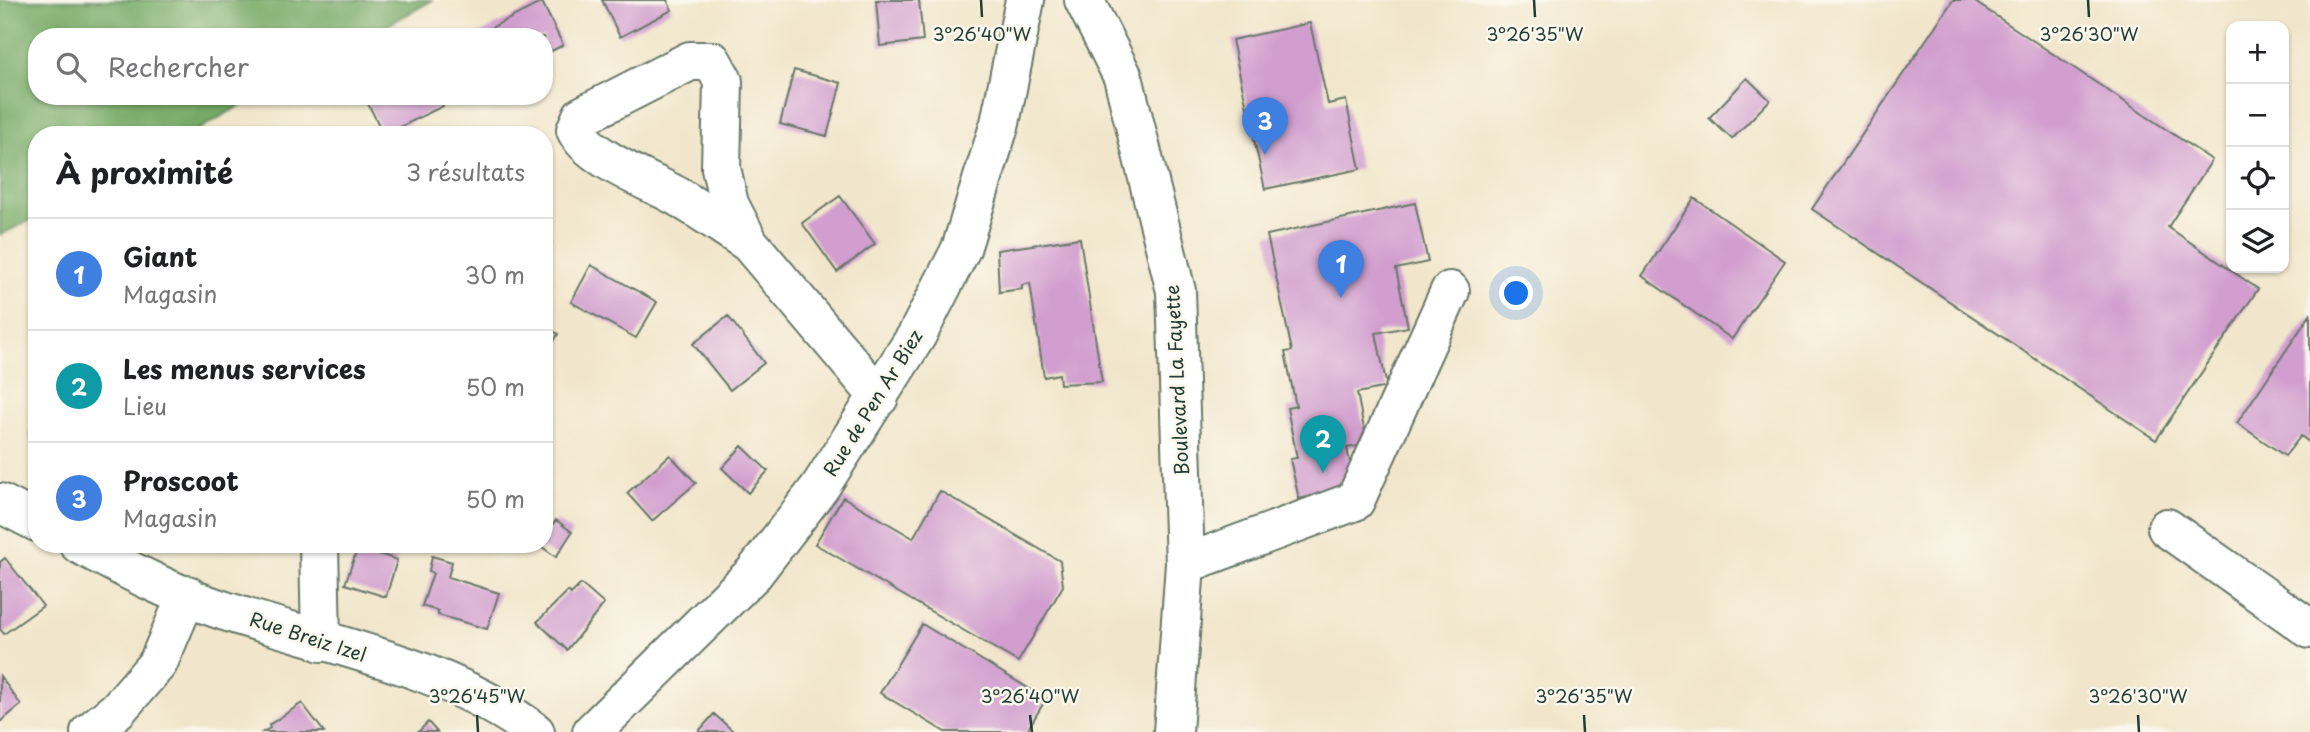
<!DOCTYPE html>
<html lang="fr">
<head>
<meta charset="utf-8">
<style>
	body { margin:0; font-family:"Playpen Sans",sans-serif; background:#f2f2f2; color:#202124 }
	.controls { position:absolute; right:21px; top:21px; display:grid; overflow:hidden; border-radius:14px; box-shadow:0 2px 5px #0004 }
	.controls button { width:63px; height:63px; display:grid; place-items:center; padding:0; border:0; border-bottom:2px solid #e0e0e0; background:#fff; color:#202124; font:35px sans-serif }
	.you { position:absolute; left:1517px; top:294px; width:24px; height:24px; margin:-18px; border:5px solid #fff; border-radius:50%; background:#1a73e8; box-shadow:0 0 0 10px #1a73e833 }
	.badge { display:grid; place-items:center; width:46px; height:46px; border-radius:50%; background:#2563eb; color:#fff; font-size:23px; font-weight:700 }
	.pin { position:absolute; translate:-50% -58px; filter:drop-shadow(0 2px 4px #0008) }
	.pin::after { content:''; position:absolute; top:37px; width:24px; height:21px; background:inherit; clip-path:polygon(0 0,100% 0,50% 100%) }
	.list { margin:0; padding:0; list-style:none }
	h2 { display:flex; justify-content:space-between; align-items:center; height:91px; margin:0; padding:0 28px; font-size:30px }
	h2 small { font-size:23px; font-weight:400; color:#757577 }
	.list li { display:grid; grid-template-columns:46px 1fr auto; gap:21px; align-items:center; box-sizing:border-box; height:112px; padding:0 28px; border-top:2px solid #e0e0e0 }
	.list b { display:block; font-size:26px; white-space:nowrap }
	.list p { margin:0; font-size:23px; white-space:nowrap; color:#757577 }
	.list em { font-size:23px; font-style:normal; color:#757577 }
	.icon { flex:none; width:38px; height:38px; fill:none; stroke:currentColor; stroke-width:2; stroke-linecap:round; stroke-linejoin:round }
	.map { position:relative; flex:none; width:2310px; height:732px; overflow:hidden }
	.search { position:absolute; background:#fff; box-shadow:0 2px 5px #0004; left:28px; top:28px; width:525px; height:77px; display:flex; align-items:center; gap:18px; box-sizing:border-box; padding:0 24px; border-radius:28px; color:#757577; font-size:26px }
	.panel { position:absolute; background:#fff; box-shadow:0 2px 5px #0004; left:28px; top:126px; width:525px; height:427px; border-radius:28px }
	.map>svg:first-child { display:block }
</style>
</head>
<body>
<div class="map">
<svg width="2310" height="732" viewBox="0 0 2310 732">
	<rect width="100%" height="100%" fill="#fbf7ec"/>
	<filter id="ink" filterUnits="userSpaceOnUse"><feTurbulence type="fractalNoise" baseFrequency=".0143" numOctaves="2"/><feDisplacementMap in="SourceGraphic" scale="14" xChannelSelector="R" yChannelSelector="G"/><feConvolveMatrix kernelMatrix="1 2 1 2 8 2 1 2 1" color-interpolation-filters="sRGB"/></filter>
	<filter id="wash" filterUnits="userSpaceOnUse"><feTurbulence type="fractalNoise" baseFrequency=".00686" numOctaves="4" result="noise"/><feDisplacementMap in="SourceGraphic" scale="28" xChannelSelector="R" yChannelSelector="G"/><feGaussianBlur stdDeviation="1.57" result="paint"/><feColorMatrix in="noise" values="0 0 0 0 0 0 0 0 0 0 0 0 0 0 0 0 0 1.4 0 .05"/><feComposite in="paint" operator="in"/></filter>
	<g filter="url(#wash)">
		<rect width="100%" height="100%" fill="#f1e6cb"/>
		<path fill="#74a965" stroke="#4a734c" stroke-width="2" d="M0,0H433L366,37H37V96H257L189,135H37V217L0,235Z"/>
		<g id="blocks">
			<path fill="#d19ecf" d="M602,0H667L672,10L620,37Z
				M876,0H919L923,41L880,46Z
				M1953,0H1972L2212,160L2168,227L2258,289L2156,440L1812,209Z
				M542,2L563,45L544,55V37H473Z
				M1310,23L1328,104L1346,100L1360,169L1265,189L1232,40Z
				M794,70L841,83L827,136L780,124Z
				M1747,78L1770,100L1732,139L1709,118Z
				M364,96H438L443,106L384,135Z
				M840,196L875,244L837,272L802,223Z
				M1694,198L1785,261L1732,339L1642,276Z
				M1415,203L1428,262L1396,269L1408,327L1376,333L1387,387L1357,393L1367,444L1347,448L1355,487L1299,499L1290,459L1297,458L1287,408L1296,406L1285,352L1292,351L1267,235Z
				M544,238L552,243L544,258Z
				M1080,238L1102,382L1060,384L1059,374L1044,377L1030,283L1022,285V289L999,292L997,250Z
				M591,265L657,302L636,338L571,302Z
				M2310,315V443L2301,436L2285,456L2237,423Z
				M728,316L764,363L730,390L693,344Z
				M544,326L558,334L547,354L544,352Z
				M37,417V439L29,436Z
				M742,446L768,471L748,493L722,468Z
				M670,455L696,483L652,521L627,493Z
				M940,491L1060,561L1063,586L1018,662L815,544L843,497L913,538Z
				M556,520L572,532L556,557L538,544H544V537Z
				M358,547L397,560L386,597L345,584Z
				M432,556L452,562L448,577L499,593L487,629L438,615V611L422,606L433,573L429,571Z
				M5,558L43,606L4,634L0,629V562Z
				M581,584L604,604L567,650L537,622L568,591L571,594Z
				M922,624L1046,699L1026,732H945L880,693Z
				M0,676L21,705L0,722Z
				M302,703L324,732H263L270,728L269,725Z
				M714,714L734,732H698Z
				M428,722L437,732H418Z"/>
		</g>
	</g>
	<g filter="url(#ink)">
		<use href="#blocks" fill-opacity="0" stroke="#687869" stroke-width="2"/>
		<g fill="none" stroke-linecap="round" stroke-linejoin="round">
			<g stroke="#687869" stroke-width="42">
				<path id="minor" d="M749,243C726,228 704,212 680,198C653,182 589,159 576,130L582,116L690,61H712L723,81L721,168L729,204L749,243L879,397
					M0,503L37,522
					M2167,528L2310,629
					M79,544C124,568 171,593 219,609C323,644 447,665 535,732
					M319,544L321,642
					M1185,564L1355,501L1450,291
					M90,732L117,710L158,663L187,595
					M592,732L754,573L820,487L917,335L961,249L1000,123L1025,0"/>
			</g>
			<g stroke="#687869" stroke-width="42">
				<path id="major" d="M1084,0L1123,77L1176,291L1185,564L1173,732"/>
			</g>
			<use href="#minor" stroke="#fff" stroke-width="38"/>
			<use href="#major" stroke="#fff" stroke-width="38"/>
		</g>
	</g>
	<path fill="none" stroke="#1f3d34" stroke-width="2.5" d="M981,0L982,17M1534,0L1535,17M2088,0L2089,17M477,715L478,732M1030,715L1032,732M1584,715L1585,732M2138,715L2139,732"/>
	<g text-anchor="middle" stroke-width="5" stroke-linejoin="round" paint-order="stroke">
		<g font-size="19" fill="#1f3d34" stroke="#fbf7ec">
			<text transform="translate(1177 380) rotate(-93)" y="7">Boulevard La Fayette</text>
			<text transform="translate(873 403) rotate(-58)" y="7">Rue de Pen Ar Biez</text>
			<text transform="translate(308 637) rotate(18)" y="7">Rue Breiz Izel</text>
		</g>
	</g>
	<g font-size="18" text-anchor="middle" fill="#1f3d34" stroke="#fbf7ec" stroke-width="5" stroke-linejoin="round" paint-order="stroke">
		<text x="982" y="41">3°26'40"W</text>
		<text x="1535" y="41">3°26'35"W</text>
		<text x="2089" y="41">3°26'30"W</text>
		<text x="477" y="703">3°26'45"W</text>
		<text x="1030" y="703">3°26'40"W</text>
		<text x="1584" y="703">3°26'35"W</text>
		<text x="2138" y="703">3°26'30"W</text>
	</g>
</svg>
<div class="controls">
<button>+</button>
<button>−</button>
<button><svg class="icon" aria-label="locate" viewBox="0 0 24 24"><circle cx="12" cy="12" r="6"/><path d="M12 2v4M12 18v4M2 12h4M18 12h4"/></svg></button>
<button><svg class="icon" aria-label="layers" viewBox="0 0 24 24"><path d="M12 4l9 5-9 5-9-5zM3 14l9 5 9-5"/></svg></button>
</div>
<div class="you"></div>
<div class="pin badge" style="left:1341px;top:298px;background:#3f7fe0">1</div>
<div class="pin badge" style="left:1323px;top:473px;background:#0f9aa8">2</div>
<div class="pin badge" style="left:1265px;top:155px;background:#3f7fe0">3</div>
<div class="search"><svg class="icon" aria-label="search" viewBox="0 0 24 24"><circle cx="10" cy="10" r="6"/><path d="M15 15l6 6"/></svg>Rechercher</div>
<section class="panel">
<h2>À proximité<small>3 résultats</small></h2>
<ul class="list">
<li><span class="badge" style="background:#3f7fe0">1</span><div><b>Giant</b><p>Magasin</p></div><em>30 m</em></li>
<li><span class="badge" style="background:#0f9aa8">2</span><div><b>Les menus services</b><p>Lieu</p></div><em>50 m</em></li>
<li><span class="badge" style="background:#3f7fe0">3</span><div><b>Proscoot</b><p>Magasin</p></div><em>50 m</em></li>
</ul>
</section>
</div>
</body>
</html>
